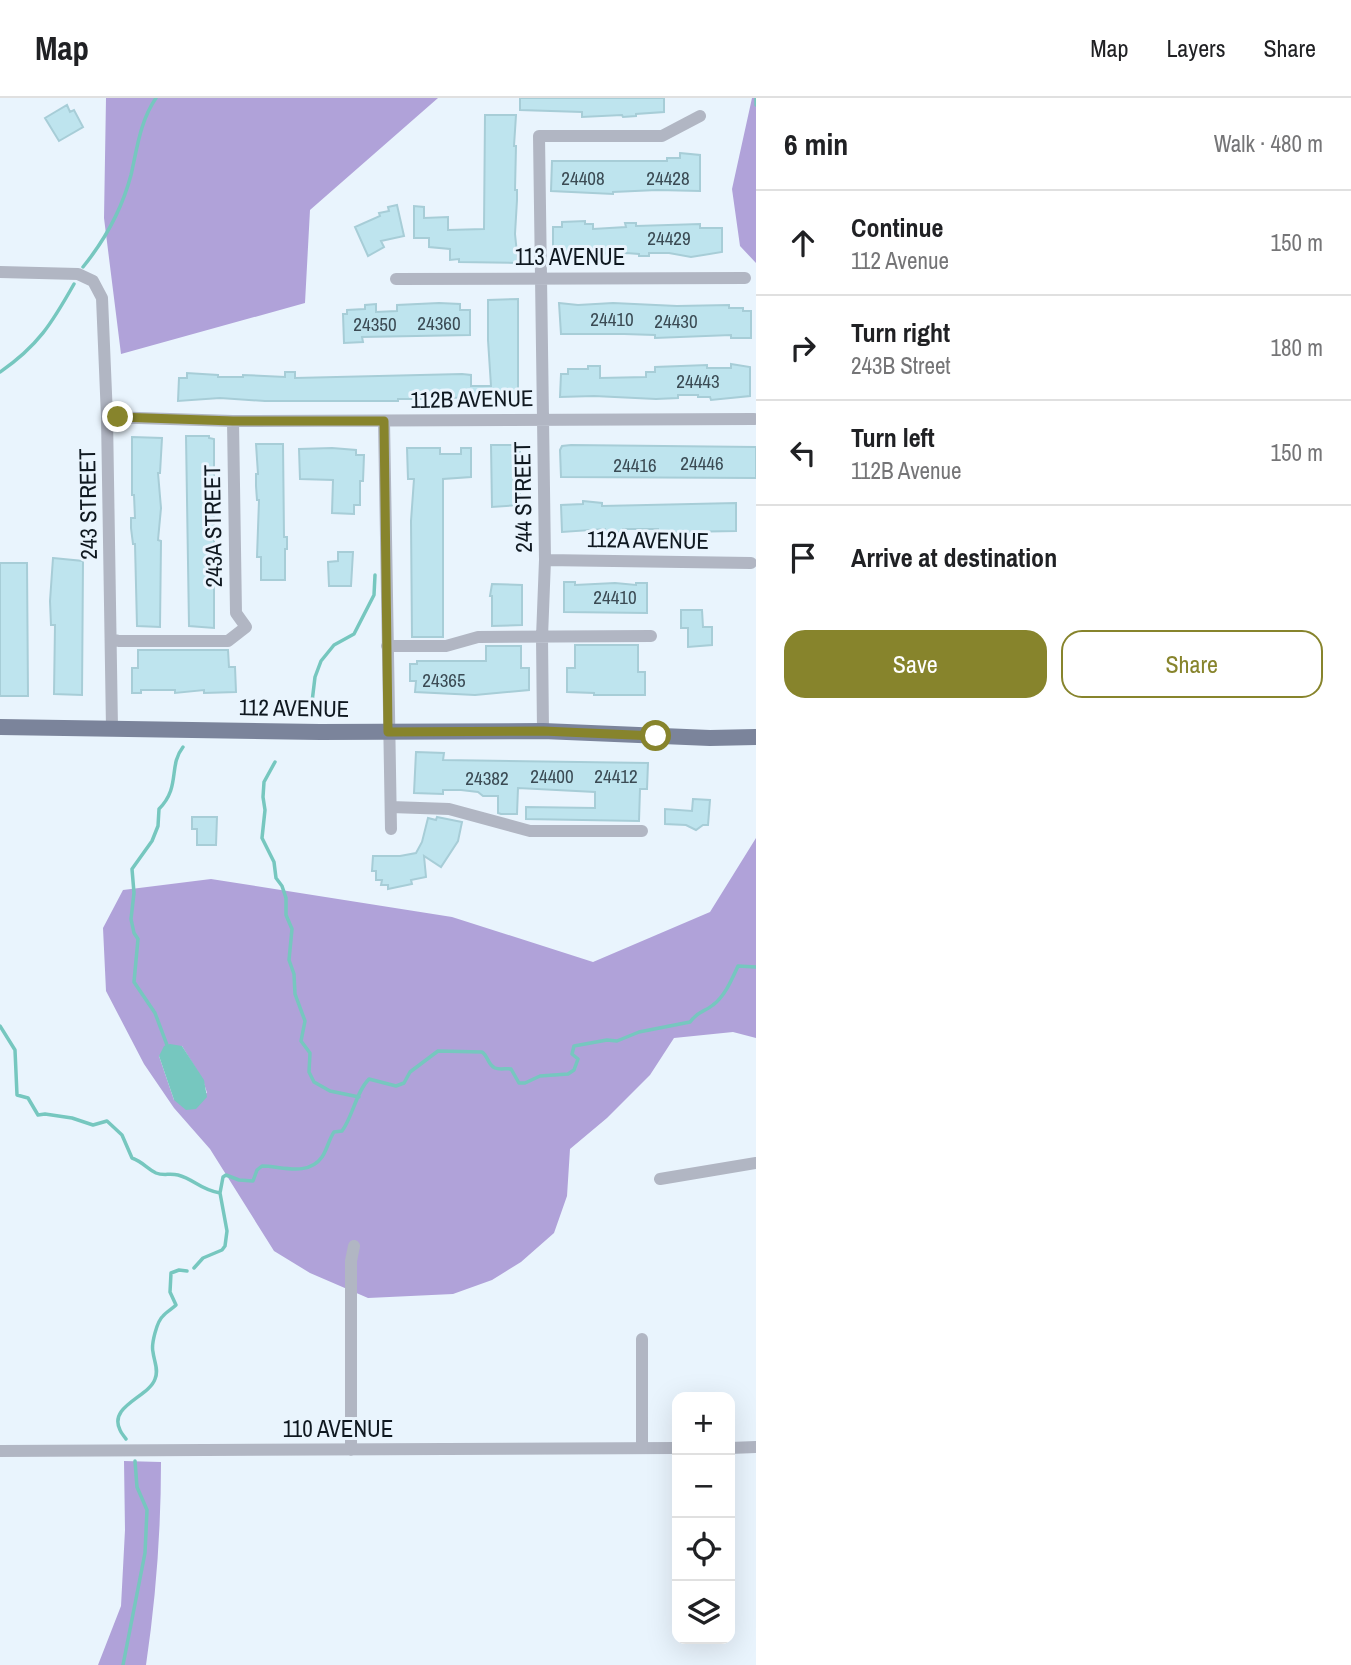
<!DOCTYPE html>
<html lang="en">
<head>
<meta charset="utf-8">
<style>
	body { margin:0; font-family:"Archivo Narrow",sans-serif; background:#f6f6f6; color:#202124 }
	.controls { position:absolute; right:21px; bottom:21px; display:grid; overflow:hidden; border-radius:14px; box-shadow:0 7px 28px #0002 }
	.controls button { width:63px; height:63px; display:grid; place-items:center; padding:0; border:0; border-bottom:2px solid #e0e0e0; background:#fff; color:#202124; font:35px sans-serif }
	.stop { position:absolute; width:21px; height:21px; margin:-16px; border:5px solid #87842c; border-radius:50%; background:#fff }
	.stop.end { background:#87842c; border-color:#fff; box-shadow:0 2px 7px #0008 }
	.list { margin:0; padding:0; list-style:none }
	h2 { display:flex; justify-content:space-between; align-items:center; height:91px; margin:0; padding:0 28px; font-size:30px }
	h2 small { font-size:23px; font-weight:400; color:#757577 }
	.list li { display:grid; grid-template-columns:46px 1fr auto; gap:21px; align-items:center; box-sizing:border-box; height:105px; padding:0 28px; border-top:2px solid #e0e0e0 }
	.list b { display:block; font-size:26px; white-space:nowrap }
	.list p { margin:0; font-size:23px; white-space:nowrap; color:#757577 }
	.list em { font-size:23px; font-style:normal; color:#757577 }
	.actions { display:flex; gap:14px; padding:21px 28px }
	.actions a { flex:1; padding:16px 0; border:2px solid #87842c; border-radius:21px; text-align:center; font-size:24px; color:#87842c }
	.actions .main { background:#87842c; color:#fff }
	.icon { flex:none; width:38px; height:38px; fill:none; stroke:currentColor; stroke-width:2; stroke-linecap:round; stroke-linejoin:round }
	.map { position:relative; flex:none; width:756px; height:1567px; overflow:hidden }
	header { display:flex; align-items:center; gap:42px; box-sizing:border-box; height:98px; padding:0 35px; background:#fff; border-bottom:2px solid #e0e0e0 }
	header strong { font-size:33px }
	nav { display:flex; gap:38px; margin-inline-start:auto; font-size:24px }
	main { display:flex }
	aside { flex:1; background:#fff }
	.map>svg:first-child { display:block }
</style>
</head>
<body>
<header>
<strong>Map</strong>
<nav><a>Map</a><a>Layers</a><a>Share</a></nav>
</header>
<main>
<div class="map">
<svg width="756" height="1567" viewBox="0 0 756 1567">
	<rect width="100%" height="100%" fill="#e9f4fd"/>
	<path fill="#b0a2d9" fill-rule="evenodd" d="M106,0H438L310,112L305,205L121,256L104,120Z
		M752,0H756V165L740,148L732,91Z
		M756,740V940L733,934L674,940L650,977L607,1020L570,1051L567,1098L554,1135L521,1164L492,1182L453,1196L368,1200L310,1175L274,1153L210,1051L174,1010L144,966L106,893L103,830L123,792L211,781L452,819L593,864L710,814ZM182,948L203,982L207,995L174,1002L159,958Z
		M124,1363L161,1364C161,1432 156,1499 146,1567H98L121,1508L125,1432Z"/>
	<path fill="#76c7bf" d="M170,946L182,948L204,982L207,999L196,1011L186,1012L174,1002L159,958L164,948Z"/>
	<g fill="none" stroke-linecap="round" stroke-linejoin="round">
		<path stroke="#76c7bf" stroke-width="3.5" d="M756,0V7
			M83,169C104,143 122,111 131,77C137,51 140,23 156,0
			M0,274C38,248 52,225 74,186
			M312,604L315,579L321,563L334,547L354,536L374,497L375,477
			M275,664L264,684L263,699L265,712L262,740L274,764L276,780L282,788L286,800V817L292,831L289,862L294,876L295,896L305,923L301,943L310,955L309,974L314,984L330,993L359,999
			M0,928L15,952L17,997L28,1000L38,1017L45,1016L72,1020L93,1027L107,1023L122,1037L132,1060C143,1064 146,1070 156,1075C163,1078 170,1075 178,1077C194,1081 200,1092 220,1095
			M167,947L155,915L134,884L138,841L134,835L131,821L134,795L132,771L152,743L158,728L159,711C181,689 168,668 183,649
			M194,1170L203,1160L222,1152L225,1148L227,1133L220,1095L223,1079L226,1077L239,1082L253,1083L257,1072L262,1068C281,1068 308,1079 322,1059C327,1052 329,1041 334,1034L342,1033C353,1018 356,994 369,981L396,988L404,985L410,974L438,953L482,954C488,958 488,967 495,970C499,972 507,970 511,971L519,985H525L540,978L568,976L574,972L578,961L572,956L574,948L607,942L617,943L639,934L690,924C699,912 703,915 713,907C725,898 732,881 738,868L756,869
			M126,1341C124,1338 121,1335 120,1332C108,1308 149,1299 155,1281C159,1272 154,1263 153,1254C151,1246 157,1223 163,1218C166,1214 172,1211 176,1207L170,1194L171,1175L179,1172L187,1173
			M123,1567L145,1455L147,1412L137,1389L135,1363"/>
	</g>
	<path fill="#bee4ee" stroke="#a7cdd7" stroke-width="2" d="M520,0H664V14L636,16V18L623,19L622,17L582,19V14L520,12Z
		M67,7L70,14L74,12L83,29L59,43L45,20Z
		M485,17H516L514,48H516L515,92H517V102L515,136L518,165L459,164V161L450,162V151L429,149V140H414V108L424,109V120L448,119V132L484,131Z
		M680,55L700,57V93L657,92L613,94V96L551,93L552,63H667V60H680Z
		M397,107L404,138L381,143L384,149L368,158L355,129L380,118L379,115L389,113L388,109Z
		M585,123V126H593V131L626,129L625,125H636V128L700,126V130H722V154L691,159L669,155H649V158H639V156L626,155L563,157V151H553V129H562V124Z
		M518,201V305L489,306V297L441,301H398V303H265L220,300L178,303L179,280H187V275L218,277V279H243V277L285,279V274H295V280L462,276L471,277V288H491L488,242V202Z
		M439,205L460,206V212H470V237L362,239L363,244L344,245L343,216H347V212L365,211V207L376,206V214L397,213V207Z
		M559,205L578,207L613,205L677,208L729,207V210H743V213H751V240H731V237L655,240V237L624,236H561Z
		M731,266L750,269V298L711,302L710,299H698V297H678V300L656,301L594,298L560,299L561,276H568V271H588V268H600V280L646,279V274H655V269L707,267V270H731Z
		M186,338H209V340L214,341V530L189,528Z
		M132,339L162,340L160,375H158L161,410L158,442L161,443L160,529L137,528L135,446H133L131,430V420H135L134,397H132Z
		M256,346H283L284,439H287V451H285V482H261V459H257L259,402H257L256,388V376H258Z
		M491,347H520V407L492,409Z
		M571,347L756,349V380L561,379L560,352L562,348Z
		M332,350L356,352V357H364L363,383H360V407H354V416L332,415L333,382L300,381L299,351Z
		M407,350H440V356H461V350H471V379L443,381V539H412L411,423L414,381H408Z
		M583,403L602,405V408L736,405V433L681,434L658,436V431H623V434H605V431L562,434L561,407L583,406Z
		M338,454H353L351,488H329L328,464L338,463Z
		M53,460L83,463L82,597L54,596L55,527H51L50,503Z
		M0,465H27L28,598H0Z
		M564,484H575V487L615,485L636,487V485H647V515L564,514Z
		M492,486L522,487V527L492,528V498H490Z
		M681,512H702L703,529H712V547L688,549V530H681Z
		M575,547H638V574H645V597H594V595L567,594V570H575Z
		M486,548H521V570H529V592L475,597L415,594L416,583H410V566H417V563H486Z
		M138,552H228L229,569H235L236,594L204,595V592L175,595V592H141V595H132V570H138Z
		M416,654L444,655L443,662L648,665L647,691H640L639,723L526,721V709L595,710V694L518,690L517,716H501L498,715V698H483L478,694L461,692H443V696L414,695Z
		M693,701L710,702L708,727H703L696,732L686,727L665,726V711L692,713Z
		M192,719H217L216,747H197V731H192Z
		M437,719L462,724L458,743L441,769L424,758L426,779L411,782L412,786L388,791V787H381L382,782H376V773H372L373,758H400L416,755L422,744L428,720L436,722Z"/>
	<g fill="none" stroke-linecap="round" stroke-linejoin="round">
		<path stroke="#b1b6c3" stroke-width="12" d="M0,174L78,176L93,183L102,200L107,319L112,630
			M396,181L745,180
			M107,319L233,323L754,321
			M384,323L391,731
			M545,462L751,465
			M111,541L119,543H228L246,529L236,515L233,323
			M387,548H446L478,539L651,538
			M543,633L542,539L545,462L539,38H662L700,18
			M391,709L449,711L530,733H642
			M660,1081L756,1065
			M642,1350V1241
			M730,1350L756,1349
			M351,1352V1163L354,1148
			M0,1353L677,1350"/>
		<path stroke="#7b849b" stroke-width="16" d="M0,629L320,634L543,633L710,640L756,639"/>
	</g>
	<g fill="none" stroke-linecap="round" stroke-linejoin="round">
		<path stroke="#87842c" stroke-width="9" d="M118,319L233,323H384L388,634L543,633L656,638"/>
	</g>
	<g text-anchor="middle" stroke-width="6" stroke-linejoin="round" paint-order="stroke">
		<g font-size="19" fill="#3b4b54">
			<text x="583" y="87">24408</text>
			<text x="668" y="87">24428</text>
			<text x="669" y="147">24429</text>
			<text x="612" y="228">24410</text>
			<text x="676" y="230">24430</text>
			<text x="439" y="232">24360</text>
			<text x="375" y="233">24350</text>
			<text x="698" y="290">24443</text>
			<text x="702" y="372">24446</text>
			<text x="635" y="374">24416</text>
			<text x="615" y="506">24410</text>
			<text x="444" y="589">24365</text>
			<text x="552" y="685">24400</text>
			<text x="616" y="685">24412</text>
			<text x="487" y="687">24382</text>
		</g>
		<g font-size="23" fill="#0f1820" stroke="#e9f4fd">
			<text x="570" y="167">113 AVENUE</text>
			<text transform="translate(472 301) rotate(-1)" y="8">112B AVENUE</text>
			<text transform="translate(523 399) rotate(-91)" y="8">244 STREET</text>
			<text transform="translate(88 406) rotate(-91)" y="8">243 STREET</text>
			<text transform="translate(213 428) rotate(-91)" y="8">243A STREET</text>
			<text transform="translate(648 442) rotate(1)" y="8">112A AVENUE</text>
			<text transform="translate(294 610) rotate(1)" y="8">112 AVENUE</text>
			<text x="338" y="1339">110 AVENUE</text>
		</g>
	</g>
</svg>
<div class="controls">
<button>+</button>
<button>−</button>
<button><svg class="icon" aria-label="locate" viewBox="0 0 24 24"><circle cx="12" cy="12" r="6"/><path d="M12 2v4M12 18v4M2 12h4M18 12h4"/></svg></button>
<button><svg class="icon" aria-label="layers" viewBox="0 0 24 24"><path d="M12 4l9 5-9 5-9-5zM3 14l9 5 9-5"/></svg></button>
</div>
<div class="stop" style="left:656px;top:638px"></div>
<div class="stop end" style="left:118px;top:319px"></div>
</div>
<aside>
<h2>6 min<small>Walk · 480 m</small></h2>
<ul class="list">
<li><svg class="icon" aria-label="ahead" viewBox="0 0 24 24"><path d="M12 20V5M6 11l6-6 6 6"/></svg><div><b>Continue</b><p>112 Avenue</p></div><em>150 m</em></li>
<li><svg class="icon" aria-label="right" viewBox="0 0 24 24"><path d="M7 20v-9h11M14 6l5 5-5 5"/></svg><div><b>Turn right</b><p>243B Street</p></div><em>180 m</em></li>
<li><svg class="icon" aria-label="left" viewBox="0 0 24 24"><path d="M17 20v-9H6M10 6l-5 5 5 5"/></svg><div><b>Turn left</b><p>112B Avenue</p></div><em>150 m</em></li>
<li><svg class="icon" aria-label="arrive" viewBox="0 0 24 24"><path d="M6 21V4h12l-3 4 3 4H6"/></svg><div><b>Arrive at destination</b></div></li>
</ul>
<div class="actions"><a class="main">Save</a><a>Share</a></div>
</aside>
</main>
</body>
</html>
